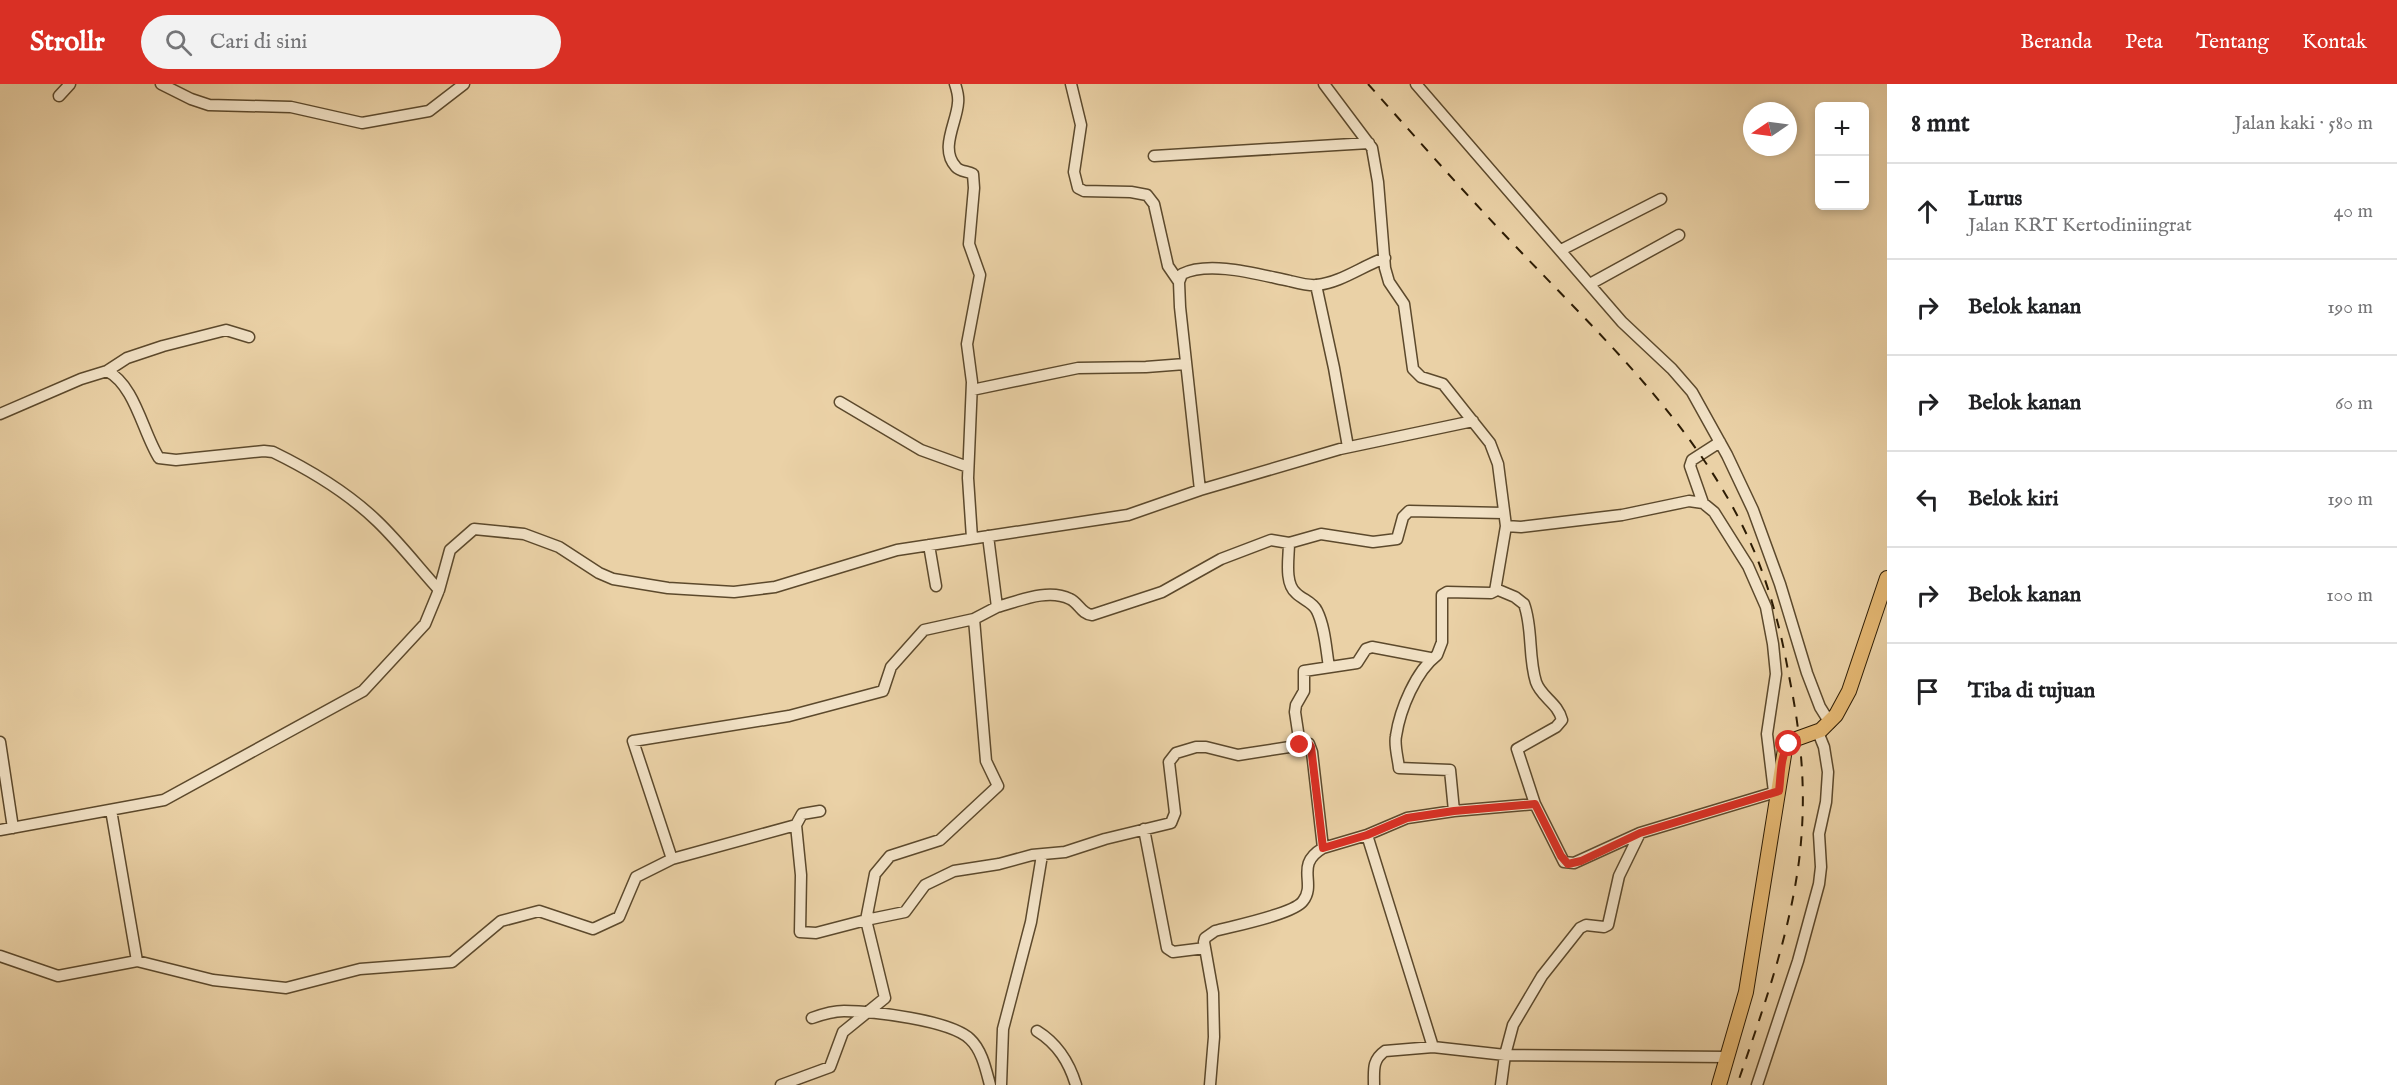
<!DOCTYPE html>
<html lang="id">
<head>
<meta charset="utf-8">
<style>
	body { margin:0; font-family:"IM FELL English",serif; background:#f2f2f2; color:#202124 }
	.controls { position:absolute; right:18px; top:18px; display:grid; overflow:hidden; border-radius:9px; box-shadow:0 3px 9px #0003 }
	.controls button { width:54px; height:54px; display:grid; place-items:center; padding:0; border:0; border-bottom:2px solid #e0e0e0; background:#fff; color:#202124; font:30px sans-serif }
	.compass { position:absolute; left:1743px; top:18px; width:54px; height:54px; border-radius:50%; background:#fff; box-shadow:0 3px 9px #0003; rotate:257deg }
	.stop { position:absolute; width:18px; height:18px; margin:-14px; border:4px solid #d93025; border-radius:50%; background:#fff }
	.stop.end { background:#d93025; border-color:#fff; box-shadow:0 2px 6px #0008 }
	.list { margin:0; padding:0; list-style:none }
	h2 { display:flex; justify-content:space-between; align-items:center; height:78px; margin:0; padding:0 24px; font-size:26px }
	h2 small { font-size:20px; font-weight:400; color:#757577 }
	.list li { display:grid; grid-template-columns:39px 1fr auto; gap:18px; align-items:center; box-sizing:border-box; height:96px; padding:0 24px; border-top:2px solid #e0e0e0 }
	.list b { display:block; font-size:22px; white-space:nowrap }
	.list p { margin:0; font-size:20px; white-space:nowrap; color:#757577 }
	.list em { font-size:20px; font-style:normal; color:#757577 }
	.icon { flex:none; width:33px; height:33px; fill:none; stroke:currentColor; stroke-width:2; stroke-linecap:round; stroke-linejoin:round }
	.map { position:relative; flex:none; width:1887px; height:1001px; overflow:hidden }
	header { display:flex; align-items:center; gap:36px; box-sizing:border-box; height:84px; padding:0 30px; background:#d93025; color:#fff }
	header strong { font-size:28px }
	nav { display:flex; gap:33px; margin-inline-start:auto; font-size:21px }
	.search { width:420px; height:54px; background:#f2f2f2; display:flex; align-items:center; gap:15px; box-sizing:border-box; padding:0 21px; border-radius:33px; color:#757577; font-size:22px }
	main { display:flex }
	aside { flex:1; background:#fff }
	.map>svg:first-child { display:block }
</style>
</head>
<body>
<header>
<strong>Strollr</strong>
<div class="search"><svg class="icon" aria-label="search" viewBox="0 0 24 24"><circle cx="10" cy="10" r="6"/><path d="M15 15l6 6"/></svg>Cari di sini</div>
<nav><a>Beranda</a><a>Peta</a><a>Tentang</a><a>Kontak</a></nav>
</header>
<main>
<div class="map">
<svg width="1887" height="1001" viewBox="0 0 1887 1001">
	<rect width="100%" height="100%" fill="#ead1a6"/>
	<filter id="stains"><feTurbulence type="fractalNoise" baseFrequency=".00333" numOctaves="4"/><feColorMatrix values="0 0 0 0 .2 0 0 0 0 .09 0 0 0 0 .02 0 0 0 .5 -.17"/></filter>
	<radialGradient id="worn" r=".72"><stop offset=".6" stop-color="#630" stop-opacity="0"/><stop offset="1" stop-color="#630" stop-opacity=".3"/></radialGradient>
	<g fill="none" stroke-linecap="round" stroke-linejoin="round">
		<g stroke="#5c492c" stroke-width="13">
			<path id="minor" d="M161,0L191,15L209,21L291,23L362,39L429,27L464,0
				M955,0C957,6 959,12 958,19C957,38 939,65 956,83C960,88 968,87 973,90L974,104L969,160L980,191L967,260L972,298L968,394L972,454
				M1071,0L1081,41L1074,88L1078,104L1084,107L1131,108L1147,111L1154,120L1168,182L1179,198
				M1324,0L1372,64L1378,98L1385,184L1389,198L1404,220L1413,285L1421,293L1443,300L1490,359L1498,380L1506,442L1521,443L1622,431L1689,417L1703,419
				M1416,0L1622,238L1672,285L1692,308L1727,371L1753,426L1780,500L1807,589L1820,623L1830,639
				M59,12L70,0
				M1154,72L1369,59
				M1561,166L1661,115
				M1590,200L1679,151
				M1316,201L1334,284L1348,363
				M107,287C135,301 143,349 159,374L176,376L264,367L273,368C310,386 347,408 377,437C399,458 419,484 439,506
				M972,306L1078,284L1146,283L1185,280
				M840,318L921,366L968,383
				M0,330L81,295L107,287L127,274L163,262L226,246L249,253
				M1720,358L1692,376L1690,382L1703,419L1714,428L1748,482L1766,523L1773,560L1776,590L1767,650L1774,708
				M1200,406L1180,223L1179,198L1182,190C1210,176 1260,191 1290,197C1298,199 1309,202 1317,201C1342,198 1362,182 1385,174
				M988,452L997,523C1019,517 1048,504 1070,515C1079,519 1081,530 1092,531L1162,508L1221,475L1271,456L1289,459L1321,450L1373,458L1397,455L1403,433L1409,427L1503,429
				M1289,459C1289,473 1284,499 1296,509C1303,516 1313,518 1317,527C1325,543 1326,565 1329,583
				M929,461L936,502
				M1496,505L1515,513L1524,520C1533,544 1528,573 1536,598C1541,613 1558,619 1562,636L1556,643L1517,665L1535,720L1564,778L1574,779L1640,749L1779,707
				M0,658L13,744
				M1300,661L1295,628L1296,621L1304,607V587L1357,579L1366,565L1372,563L1430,574
				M111,726L137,877
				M820,727L802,730L796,741L801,791L800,848L816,849L866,836L875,790L890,772L940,756L998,702L986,677L974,535L997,523
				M1454,727L1450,686L1399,684C1398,674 1394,661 1396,652C1400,625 1416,587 1437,571L1442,558V511L1447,508L1491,509L1495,507L1506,442
				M796,741L672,775L633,657L789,632L883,607L891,583L924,546L974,535
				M1144,745L1167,864L1173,868L1205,864
				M0,746L164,716L363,607L425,540L439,506L450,466L474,445L524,450L559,463L599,489L613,495L668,504L734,508L775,503L897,466L1128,431L1200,406L1340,365L1473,337
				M1367,751L1433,963
				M0,872L58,892L137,877L213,896L286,904L360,885L452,878L501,837L539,827L593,845L619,833L636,793L672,775
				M812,934C823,930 833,927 844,927C872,927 950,936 970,955C982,966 986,986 990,1001
				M1037,947C1058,960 1069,978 1076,1001
				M781,1001L830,983L843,948L885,914L866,836L905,828L925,801L954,787L999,780L1032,771L1065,768L1105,755L1171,739L1175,729L1169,678L1176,669L1196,663H1206L1238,671L1309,660L1312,668L1323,764
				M1001,1001L1003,945L1031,838L1042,771
				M1210,1001L1214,953L1213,909L1204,858L1205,854L1215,847C1233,842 1294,830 1303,817C1317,799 1294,781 1323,764L1367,751L1407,734L1454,727L1535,720
				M1374,1001C1374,986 1372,976 1385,967L1433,963L1505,971L1728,973
				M1501,1001L1505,971L1513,941L1542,892L1580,844L1586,841L1604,843L1608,841L1619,792L1640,749
				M1757,1001L1798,877L1819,800L1821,783L1819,750L1826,718L1828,688L1824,663L1818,648"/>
		</g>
		<g stroke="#2d1c04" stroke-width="16">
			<path id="major" d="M1719,1001L1746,908L1785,665L1796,655L1821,646L1836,631L1849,607L1887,494"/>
		</g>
		<use href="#minor" stroke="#f1e1c5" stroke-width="10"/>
		<use href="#major" stroke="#e5b873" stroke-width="14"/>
		<path stroke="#2d1c04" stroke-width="2" stroke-dasharray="10 10" stroke-linecap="butt" d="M1368,0C1418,56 1468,113 1521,168C1609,260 1708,353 1757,474C1772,512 1782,552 1789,592C1802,656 1807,712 1799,777C1789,854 1762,928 1737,1001"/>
	</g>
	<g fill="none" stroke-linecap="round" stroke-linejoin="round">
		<path stroke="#d93025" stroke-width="8" d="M1300,661L1309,660L1311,663L1323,764L1367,751L1407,734L1454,727L1535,720L1561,772L1568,780L1581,777L1640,749L1779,707C1781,692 1780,672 1789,660"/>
	</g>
	<rect width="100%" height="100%" filter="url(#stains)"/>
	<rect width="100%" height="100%" fill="url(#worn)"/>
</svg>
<div class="controls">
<button>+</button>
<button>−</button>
</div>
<svg class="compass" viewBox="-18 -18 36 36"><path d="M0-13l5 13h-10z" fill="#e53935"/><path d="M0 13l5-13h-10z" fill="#757577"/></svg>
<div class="stop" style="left:1789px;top:660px"></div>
<div class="stop end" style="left:1300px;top:661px"></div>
</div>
<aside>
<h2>8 mnt<small>Jalan kaki · 580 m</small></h2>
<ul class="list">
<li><svg class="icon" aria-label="ahead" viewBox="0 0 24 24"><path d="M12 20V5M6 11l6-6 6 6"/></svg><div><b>Lurus</b><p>Jalan KRT Kertodiniingrat</p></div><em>40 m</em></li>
<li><svg class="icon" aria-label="right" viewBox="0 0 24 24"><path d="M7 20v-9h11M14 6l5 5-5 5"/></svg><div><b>Belok kanan</b></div><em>190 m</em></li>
<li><svg class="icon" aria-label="right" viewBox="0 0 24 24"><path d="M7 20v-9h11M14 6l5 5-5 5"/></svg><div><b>Belok kanan</b></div><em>60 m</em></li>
<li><svg class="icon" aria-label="left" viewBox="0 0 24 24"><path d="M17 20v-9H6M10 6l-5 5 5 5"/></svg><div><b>Belok kiri</b></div><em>190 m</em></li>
<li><svg class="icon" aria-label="right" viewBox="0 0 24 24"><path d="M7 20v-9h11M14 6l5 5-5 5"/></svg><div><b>Belok kanan</b></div><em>100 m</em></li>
<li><svg class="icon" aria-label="arrive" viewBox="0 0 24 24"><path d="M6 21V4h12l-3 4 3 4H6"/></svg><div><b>Tiba di tujuan</b></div></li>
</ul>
</aside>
</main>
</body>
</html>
